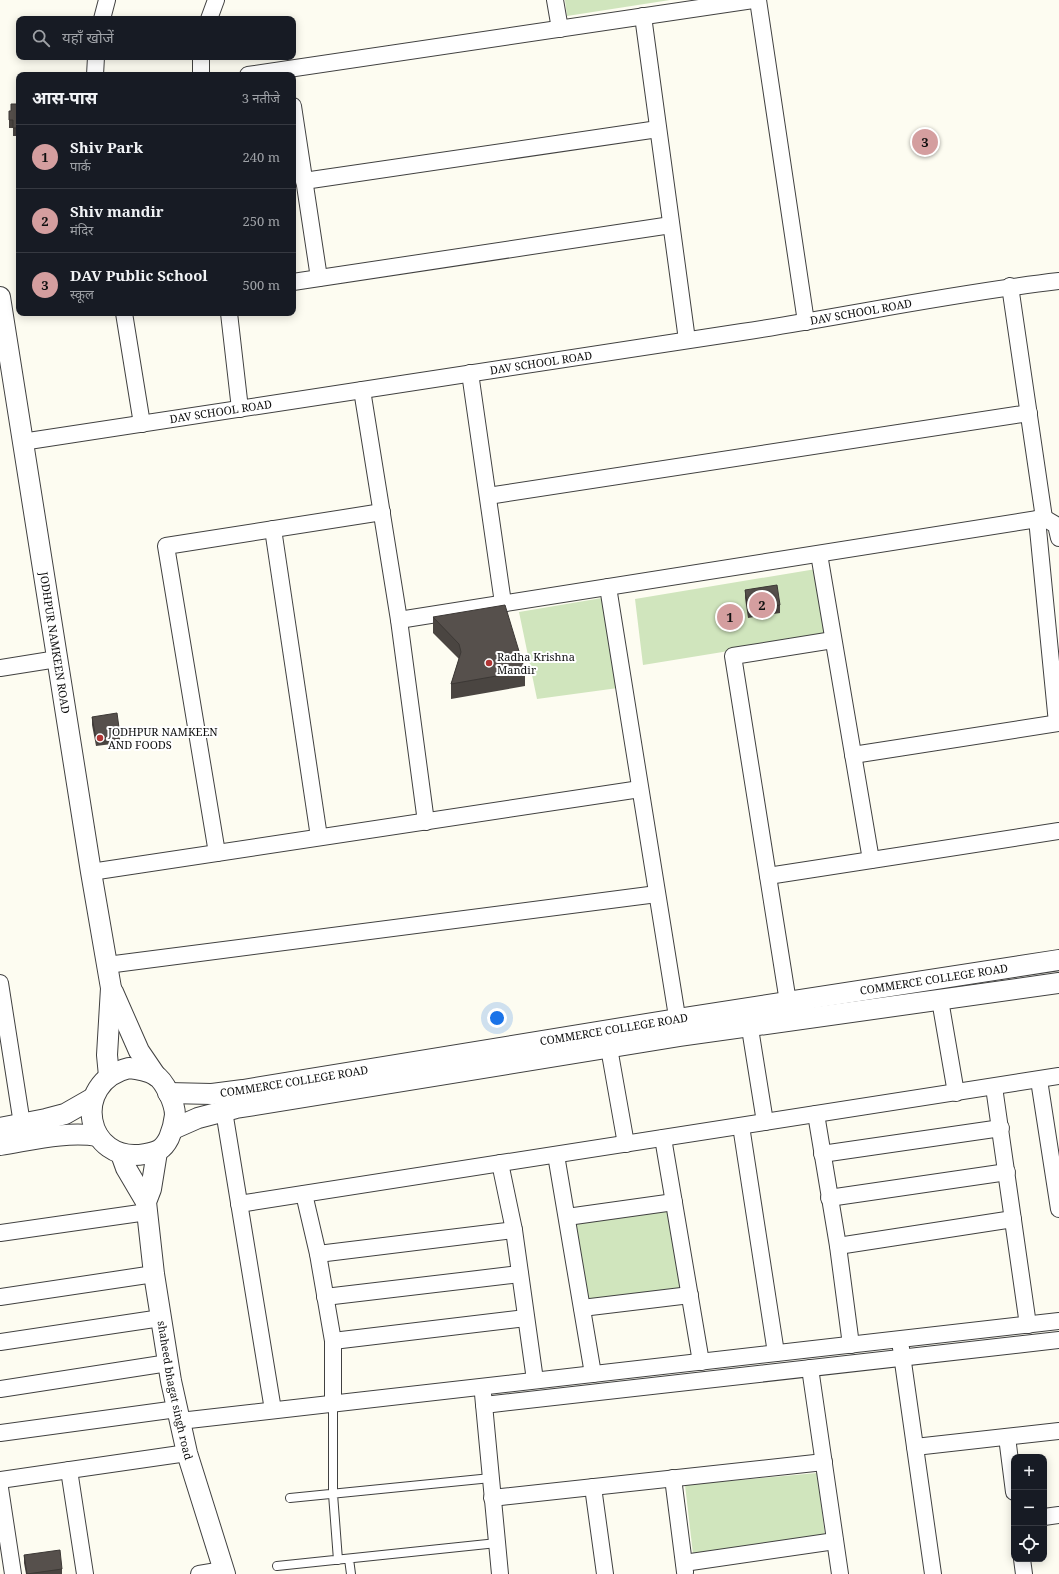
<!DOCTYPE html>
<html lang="hi">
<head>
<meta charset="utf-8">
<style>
	body { margin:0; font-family:"Noto Serif","Noto Sans Devanagari",serif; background:#20242c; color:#f1f3f6 }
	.controls { position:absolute; right:12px; bottom:12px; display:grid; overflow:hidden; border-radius:8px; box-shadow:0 2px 10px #0003 }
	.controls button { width:36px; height:36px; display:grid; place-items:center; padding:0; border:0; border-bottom:1px solid #363941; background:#171b24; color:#f1f3f6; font:20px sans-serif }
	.you { position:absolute; left:497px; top:1018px; width:14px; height:14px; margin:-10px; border:3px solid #fff; border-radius:50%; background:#1a73e8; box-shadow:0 0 0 6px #1a73e833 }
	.badge { display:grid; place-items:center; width:26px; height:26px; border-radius:50%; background:#d49e9f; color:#111; font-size:13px; font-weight:700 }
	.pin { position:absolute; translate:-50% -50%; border:2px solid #fff; box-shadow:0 1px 4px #0006 }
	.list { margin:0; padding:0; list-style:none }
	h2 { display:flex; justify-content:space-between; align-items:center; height:52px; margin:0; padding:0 16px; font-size:17px }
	h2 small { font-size:13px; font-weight:400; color:#9ea1a6 }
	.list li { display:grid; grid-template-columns:26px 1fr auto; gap:12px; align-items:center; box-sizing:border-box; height:64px; padding:0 16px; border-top:1px solid #363941 }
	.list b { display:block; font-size:15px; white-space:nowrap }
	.list p { margin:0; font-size:13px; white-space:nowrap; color:#9ea1a6 }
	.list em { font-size:13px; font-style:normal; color:#9ea1a6 }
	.icon { flex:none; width:22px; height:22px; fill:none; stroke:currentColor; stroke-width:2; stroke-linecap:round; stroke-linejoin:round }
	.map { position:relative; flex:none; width:1059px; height:1574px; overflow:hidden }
	.search { position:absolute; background:#171b24; box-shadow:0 2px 10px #0003; left:16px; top:16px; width:280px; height:44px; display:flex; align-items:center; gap:10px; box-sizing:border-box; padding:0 14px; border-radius:8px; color:#9ea1a6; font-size:15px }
	.panel { position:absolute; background:#171b24; box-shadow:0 2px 10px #0003; left:16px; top:72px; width:280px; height:244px; border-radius:8px }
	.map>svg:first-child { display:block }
</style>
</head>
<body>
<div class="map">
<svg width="1059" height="1574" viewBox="0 0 1059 1574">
	<rect width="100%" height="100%" fill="#fdfcf1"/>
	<path fill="#d0e5bd" d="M565,0H670L567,16Z
		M816,569L826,635L643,665L635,599Z
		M602,598L618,688L537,699L519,612Z
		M670,1209L683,1289L588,1303L576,1223Z
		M817,1473L825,1535L693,1554L685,1485Z"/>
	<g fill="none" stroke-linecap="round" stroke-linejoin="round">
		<g stroke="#414141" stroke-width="10">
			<path id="service" d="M333,1402V1494L338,1560
				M290,1498L491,1478
				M349,1559L351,1574
				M277,1566L497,1543"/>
		</g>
		<g stroke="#414141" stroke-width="18">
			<g id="minor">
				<path d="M555,0L560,29"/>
				<path d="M758,0L806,322"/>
				<path d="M643,16L687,340"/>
				<path d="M102,19L107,0"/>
				<path d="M209,19L216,0"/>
				<path d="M201,57V75"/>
				<path d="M95,75L96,57"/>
				<path d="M248,75L753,0"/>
				<path d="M293,106L319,278"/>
				<path d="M304,181L658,129"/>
				<path d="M293,282L671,225"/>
				<path d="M1010,286L1044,518"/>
				<path d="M124,313L142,424"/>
				<path d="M229,313L240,409"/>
				<path d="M470,373L503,603"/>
				<path d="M362,390L399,620L426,822"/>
				<path id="s1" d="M22,442C262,405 502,369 742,332C847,316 953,293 1059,281"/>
				<path d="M488,496L1029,413"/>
				<path d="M1037,519L1057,723"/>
				<path d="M273,529L319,837"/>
				<path d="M819,554L871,860"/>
				<path d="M608,587L679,1029"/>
				<path d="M399,620L1044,518L1056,525L1059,538"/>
				<path d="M0,668L57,659"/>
				<path d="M853,755L1059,723"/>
				<path d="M217,853L166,546L382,512"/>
				<path d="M91,872L640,789"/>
				<path d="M768,876L1059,831"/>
				<path d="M107,965L657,894"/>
				<path d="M0,983L22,1124"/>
				<path d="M940,1000L956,1093"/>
				<path d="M788,1002L733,656L833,640"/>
				<path d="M748,1016L765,1122"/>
				<path d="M609,1048L626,1144"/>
				<path d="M1039,1080L1059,1209"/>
				<path d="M994,1087L1028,1325"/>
				<path d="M224,1111L273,1410"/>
				<path d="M816,1114L838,1246L851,1345"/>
				<path d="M741,1126L776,1353"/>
				<path d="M663,1138L701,1362"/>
				<path d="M822,1154L1001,1128"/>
				<path d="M556,1155L593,1374"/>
				<path d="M500,1163L514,1230L535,1380"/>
				<path d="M304,1194L318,1254L333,1341V1402"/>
				<path d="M829,1198L1007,1172"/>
				<path d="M239,1204L1059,1076"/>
				<path d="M567,1217L674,1202"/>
				<path d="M0,1233L147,1212"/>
				<path d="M838,1246L1013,1219"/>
				<path d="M318,1254L514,1230"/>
				<path d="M0,1297L154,1274"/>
				<path d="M325,1297L520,1274"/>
				<path d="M582,1308L690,1295"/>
				<path d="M333,1341L526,1318"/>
				<path d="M0,1342L161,1318"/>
				<path d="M901,1348L933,1574"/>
				<path d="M810,1368L840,1574"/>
				<path d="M0,1389L168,1363"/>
				<path d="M483,1394L500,1574"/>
				<path d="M484,1405L1059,1340"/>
				<path d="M180,1421L1059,1321"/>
				<path d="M0,1433L177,1409"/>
				<path d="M1007,1437L1014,1492"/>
				<path d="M915,1447L1059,1431"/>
				<path d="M69,1470L85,1574"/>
				<path d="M673,1478L685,1572"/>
				<path d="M0,1480L187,1453"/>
				<path d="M593,1487L605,1574"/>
				<path d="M0,1488L13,1574"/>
				<path d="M492,1498L824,1462"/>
				<path d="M1044,1517L1059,1515"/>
				<path d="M1022,1559L1024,1574"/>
				<path d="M684,1563L835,1541"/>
				<path d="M199,1574L223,1570"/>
			</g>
		</g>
		<g stroke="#414141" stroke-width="22">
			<g id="tertiary">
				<path id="s2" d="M0,297L91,872L111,988L107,1055L109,1076"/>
				<path d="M113,992L139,1051L156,1076"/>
				<path d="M129,1068C138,1069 148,1071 155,1075C165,1081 175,1104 175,1115C174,1124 172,1131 169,1138C163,1150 157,1152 145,1154C85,1165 70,1082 129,1068Z"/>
				<path id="s3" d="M168,1093L212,1094L243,1090L677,1019L1059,960"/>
				<path d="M0,1128L46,1119L65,1114L93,1098"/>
				<path d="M173,1129L198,1118L236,1108L680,1036L1059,983"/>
				<path d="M0,1145C32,1140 66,1131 98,1136"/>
				<path id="s4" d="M157,1152L151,1189L146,1202L154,1274L171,1381L187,1453L225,1574"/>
				<path d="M121,1154L126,1168L146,1202"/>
			</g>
		</g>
		<use href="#service" stroke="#fff" stroke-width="8"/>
		<use href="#minor" stroke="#fff" stroke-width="16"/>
		<use href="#tertiary" stroke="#fff" stroke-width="20"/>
	</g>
	<path fill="#4a4541" d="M19,104V136H13V128H9V111H11Z
		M745,590L780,605V613L748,618L745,598Z
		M433,617L525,671V686L451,699V684L459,659L433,633Z
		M92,717L120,735V743L96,746L92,725Z
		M24,1555L62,1569V1574H26L24,1563Z"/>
	<path fill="#56504c" stroke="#3c3835" d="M11,104H19V128H13V120H9V111H11Z
		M777,585L780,605L748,610L745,590Z
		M505,605L525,671L451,684L461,652L459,644L433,617Z
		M117,713L120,735L96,739L92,717Z
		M60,1550L62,1569L27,1574L24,1555Z"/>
	<g fill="#b03534" stroke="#fff" stroke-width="1.5">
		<circle cx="489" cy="663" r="4"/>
		<circle cx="100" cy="738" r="4"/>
	</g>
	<g text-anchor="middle" stroke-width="4" stroke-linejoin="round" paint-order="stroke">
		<g font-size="11" fill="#0e0e0e" stroke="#fff">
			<text dy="4" stroke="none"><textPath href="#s1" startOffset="849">DAV SCHOOL ROAD</textPath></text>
			<text dy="4" stroke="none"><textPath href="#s1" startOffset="525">DAV SCHOOL ROAD</textPath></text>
			<text dy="4" stroke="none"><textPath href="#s1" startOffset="201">DAV SCHOOL ROAD</textPath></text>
			<text dy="4" stroke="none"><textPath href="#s2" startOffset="350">JODHPUR NAMKEEN ROAD</textPath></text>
			<text dy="4" stroke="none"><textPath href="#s3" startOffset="775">COMMERCE COLLEGE ROAD</textPath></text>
			<text dy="4" stroke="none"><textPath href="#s3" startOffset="451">COMMERCE COLLEGE ROAD</textPath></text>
			<text dy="4" stroke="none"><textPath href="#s3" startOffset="127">COMMERCE COLLEGE ROAD</textPath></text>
			<text dy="4" stroke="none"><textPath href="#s4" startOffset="242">shaheed bhagat singh road</textPath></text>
		</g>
		<g font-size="11" fill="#0e0e0e" stroke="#fff" text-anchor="start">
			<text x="497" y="661">Radha Krishna<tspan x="497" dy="13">Mandir</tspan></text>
			<text x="108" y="736">JODHPUR NAMKEEN<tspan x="108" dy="13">AND FOODS</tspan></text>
		</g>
	</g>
</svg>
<div class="controls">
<button>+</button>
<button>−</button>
<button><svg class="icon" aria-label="locate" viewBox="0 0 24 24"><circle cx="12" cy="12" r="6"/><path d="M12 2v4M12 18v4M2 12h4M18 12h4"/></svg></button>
</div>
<div class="you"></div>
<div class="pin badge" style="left:730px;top:617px">1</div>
<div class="pin badge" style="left:762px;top:605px">2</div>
<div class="pin badge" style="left:925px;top:142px">3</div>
<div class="search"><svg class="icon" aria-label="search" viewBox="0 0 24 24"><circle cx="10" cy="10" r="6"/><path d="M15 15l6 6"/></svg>यहाँ खोजें</div>
<section class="panel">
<h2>आस-पास<small>3 नतीजे</small></h2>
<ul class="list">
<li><span class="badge">1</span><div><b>Shiv Park</b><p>पार्क</p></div><em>240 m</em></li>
<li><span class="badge">2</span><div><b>Shiv mandir</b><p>मंदिर</p></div><em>250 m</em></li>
<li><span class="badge">3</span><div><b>DAV Public School</b><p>स्कूल</p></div><em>500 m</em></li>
</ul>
</section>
</div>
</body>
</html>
